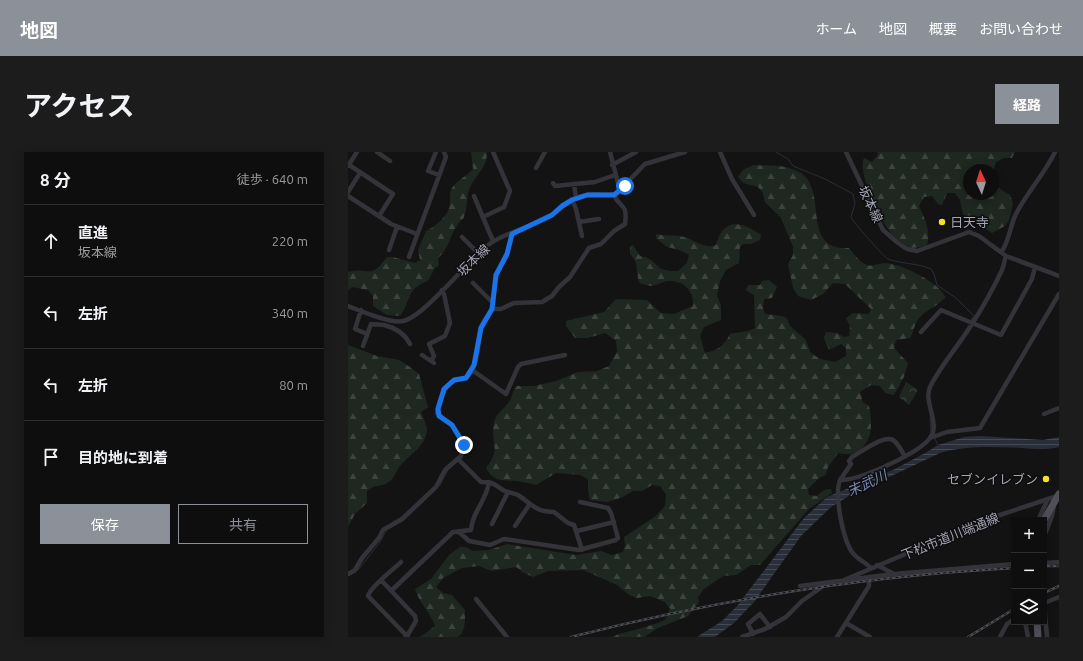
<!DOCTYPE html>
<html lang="ja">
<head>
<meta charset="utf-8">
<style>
	body { margin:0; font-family:Ubuntu,"Noto Sans JP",sans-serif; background:#1c1c1d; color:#f1f3f6 }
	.controls { position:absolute; right:12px; bottom:12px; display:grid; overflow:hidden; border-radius:0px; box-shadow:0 2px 10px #0003 }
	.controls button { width:36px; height:36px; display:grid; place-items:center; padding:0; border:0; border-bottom:1px solid #2e2e2f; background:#0e0e0f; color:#f1f3f6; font:20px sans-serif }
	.compass { position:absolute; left:615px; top:12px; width:36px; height:36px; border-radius:50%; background:#0e0e0f; box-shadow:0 2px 10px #0003; rotate:356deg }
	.stop { position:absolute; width:12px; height:12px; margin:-9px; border:3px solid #1a73e8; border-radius:50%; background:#fff }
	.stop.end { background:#1a73e8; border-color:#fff; box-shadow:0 1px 4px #0008 }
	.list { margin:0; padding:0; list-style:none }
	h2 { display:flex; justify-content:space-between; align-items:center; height:52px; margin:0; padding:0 16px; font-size:17px }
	h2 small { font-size:13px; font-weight:400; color:#9b9c9e }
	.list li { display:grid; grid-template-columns:26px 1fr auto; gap:12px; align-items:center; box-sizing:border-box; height:72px; padding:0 16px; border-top:1px solid #2e2e2f }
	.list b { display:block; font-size:15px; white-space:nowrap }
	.list p { margin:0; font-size:13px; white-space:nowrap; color:#9b9c9e }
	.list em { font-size:13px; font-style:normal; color:#9b9c9e }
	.actions { display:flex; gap:8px; padding:12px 16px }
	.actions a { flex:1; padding:9px 0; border:1px solid #8c9099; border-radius:0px; text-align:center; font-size:14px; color:#8c9099 }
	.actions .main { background:#8c9099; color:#fff }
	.icon { flex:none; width:22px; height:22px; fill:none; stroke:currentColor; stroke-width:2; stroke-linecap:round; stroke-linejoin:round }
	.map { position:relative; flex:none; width:711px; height:485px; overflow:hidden; border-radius:0px }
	header { display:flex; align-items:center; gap:24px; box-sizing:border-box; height:56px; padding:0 20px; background:#8c9099; color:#fff }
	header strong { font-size:19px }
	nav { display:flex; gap:22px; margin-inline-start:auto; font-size:14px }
	.intro { display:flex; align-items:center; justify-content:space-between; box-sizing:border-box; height:96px; padding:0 24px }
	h1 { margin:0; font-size:28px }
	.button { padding:10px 18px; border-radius:0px; background:#8c9099; color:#fff; font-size:14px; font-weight:700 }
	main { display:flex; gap:24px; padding:0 24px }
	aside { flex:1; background:#0e0e0f; border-radius:0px; box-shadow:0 2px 10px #0003 }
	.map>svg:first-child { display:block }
</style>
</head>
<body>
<header>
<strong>地図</strong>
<nav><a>ホーム</a><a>地図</a><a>概要</a><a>お問い合わせ</a></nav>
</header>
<div class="intro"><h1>アクセス</h1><a class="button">経路</a></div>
<main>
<aside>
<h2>8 分<small>徒歩 · 640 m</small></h2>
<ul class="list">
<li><svg class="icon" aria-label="ahead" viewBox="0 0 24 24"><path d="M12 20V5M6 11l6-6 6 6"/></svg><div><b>直進</b><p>坂本線</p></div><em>220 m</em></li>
<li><svg class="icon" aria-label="left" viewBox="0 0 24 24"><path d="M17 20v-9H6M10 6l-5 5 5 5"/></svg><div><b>左折</b></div><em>340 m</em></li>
<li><svg class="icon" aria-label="left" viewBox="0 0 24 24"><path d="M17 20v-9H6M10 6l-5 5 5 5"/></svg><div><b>左折</b></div><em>80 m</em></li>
<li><svg class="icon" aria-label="arrive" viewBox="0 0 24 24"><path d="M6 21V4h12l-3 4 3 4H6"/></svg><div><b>目的地に到着</b></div></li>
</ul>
<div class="actions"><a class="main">保存</a><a>共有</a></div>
</aside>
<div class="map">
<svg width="711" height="485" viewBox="0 0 711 485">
	<defs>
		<pattern id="forest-firs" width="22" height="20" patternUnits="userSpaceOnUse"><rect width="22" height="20" fill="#1f2721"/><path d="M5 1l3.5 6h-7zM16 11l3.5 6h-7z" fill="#3d433f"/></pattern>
		<pattern id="park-crowns" width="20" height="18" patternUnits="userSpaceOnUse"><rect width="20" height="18" fill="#1f2721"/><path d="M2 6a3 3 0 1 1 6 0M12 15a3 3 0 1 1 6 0" fill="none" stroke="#3d433f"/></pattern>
		<pattern id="water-rules" width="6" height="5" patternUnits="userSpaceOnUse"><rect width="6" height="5" fill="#292e38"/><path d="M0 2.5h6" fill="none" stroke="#454953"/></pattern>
	</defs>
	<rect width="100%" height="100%" fill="#131314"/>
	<path fill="url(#forest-firs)" d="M123,0H139C139,18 127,22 121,38C118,46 120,56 116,65C115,68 112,69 110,72C102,82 101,97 90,106L91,113L87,116L80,129C58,136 63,150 52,164L39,163L25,154V144L20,138L4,135L0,138V120C21,114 22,129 39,105H45L67,111L72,108L70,98L78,79C88,74 101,64 102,51C102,46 101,41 104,36C108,29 119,24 125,17Z
		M530,0H667L664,6H656L648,10L645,19L621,18V42H645V22L649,35L662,43L665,52L661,68L657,74L644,81L615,62L612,48L607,41H599L594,53L590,52L584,44L576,45L571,54C577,67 583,79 579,93C573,95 567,97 561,95C554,92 544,84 540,77C531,64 509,20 516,6L524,10L529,4Z
		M405,13C420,14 437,12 451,20C482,37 451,99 501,96C506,102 511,110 519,113C525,115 531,111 537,111C551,111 593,131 597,145C591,154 579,157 572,165C566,172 566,179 562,186L548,188L546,196L560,211L556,225L546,243L537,241L532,234L523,233L512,240L515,250L521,254C525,273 525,295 503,302C499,303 494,301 490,301L480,315L478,323L471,326L460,337L461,343L469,344L476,338L483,337L484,341L461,357L412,413H403L388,423L375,424L356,437L350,445L351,450L340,464L310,476L296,485H263C281,478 300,476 317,468L322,457L317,450L302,444L289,446L281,443L269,433L235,418L200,419L185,425L176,421L168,415L144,419L131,414L114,416L95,426L88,435L95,441L104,443L117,458C117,467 118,479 110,485H72L87,474C82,459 72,453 67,437L83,427L101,403L112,395H118L125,399L141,398L159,392L228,403L253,399L264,403L275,400L277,393L276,385L308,364L317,354L318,343L312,334L304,333L294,339H285L275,345L259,350L242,348L240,338V327L232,323L208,321L188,333C182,331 175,330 169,329C155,328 146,331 138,316C154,295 142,293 146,270C147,263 157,256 161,250C165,245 163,240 169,234H186L208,229L230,220L249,219L261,214L269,199L268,189L257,181L240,186H227L218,174V169L256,160L268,147L299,148L313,161L326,162L345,154C347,139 335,128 320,129C314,130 309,133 304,134C300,134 295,132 292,131C286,118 293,113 282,102V94L285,93L292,104C307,106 306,115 317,118C321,119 326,119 330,119L339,111L341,103L332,98L319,95L308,86V82C316,84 323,83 331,84C344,85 355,98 368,93C375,65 394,69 413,83L412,88L403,92H395L392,95L391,111L378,118L372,129L369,143L373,154V168L356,175L352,184L357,201C370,198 376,194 382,182C390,180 401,180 407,176L406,143L398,138L400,133H412L414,129L421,128L429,135L424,146L416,147L415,156L417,162L434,164L439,166L442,174L457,187L463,201L472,207L487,210L498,204V196L493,192L481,198L476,186L478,180L489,181L496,185L501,184L502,174L498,166L505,161L521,162L523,157L497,132L485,131L475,142L463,148L450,144L445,136L440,112L445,103V95L433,66L417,50L415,41L410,35L395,31L390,25L395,18Z
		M0,193L29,204L51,208L62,215L71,222L80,255L73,260C75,265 79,273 79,278C78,294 61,303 52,314C47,320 47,327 39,331C31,335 28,332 19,339V351L7,362L0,375Z"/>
	<path fill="url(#park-crowns)" d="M558,230L570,238L561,253L551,245Z"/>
	<path fill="url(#water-rules)" d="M633,284L695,288L711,285V295C699,298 686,297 674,296C646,295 619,293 592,301L501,344L483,355L453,384L406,450L386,471L367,485H349L374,469L389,454L456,366L479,345L547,317L577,301L590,293L616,285Z"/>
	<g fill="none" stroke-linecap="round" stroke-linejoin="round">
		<path stroke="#292e38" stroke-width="1" d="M428,0L440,7L445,14L477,27L505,42L507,51L503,65C504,69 536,105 540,107C553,112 570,111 583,117L586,122L589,133L608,146L626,164L623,168
			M582,266L583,279
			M587,287L590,293
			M92,333L100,318
			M44,375L56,368L77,348
			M10,418L32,390L38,379
			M0,424L8,420"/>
		<path stroke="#343339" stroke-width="4.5" d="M29,0L42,9
			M88,0L80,19L91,23
			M262,0L272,39
			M372,0L384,27L406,63
			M498,0L535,78L550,91L559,97L569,99L621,80L631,84L658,104L711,124
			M1,13L45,42L31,64
			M264,13L288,0
			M0,14L9,0
			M188,16L197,0
			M205,31L207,34L247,30L267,23
			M226,32L228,46
			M0,40L12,21
			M0,44L43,72L69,82
			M126,44L145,89
			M224,47L228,57L234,84
			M135,65L156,55L162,39L145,0
			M231,70L251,67
			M114,85L131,102
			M41,98L49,75
			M654,99C661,89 662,75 667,64C678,41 696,23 707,0
			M61,105L98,5L96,0
			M145,151L148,123L159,102L164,82
			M0,154C13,159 42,172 55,169C75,166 123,105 143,91C160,79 186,75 204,63C218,54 219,47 238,43C248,41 258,44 268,42L297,12L337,0
			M145,157H153L166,151L194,150L204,144L211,135L222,125L241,96L253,92L266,79L277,72C280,50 272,57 266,43
			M13,158L7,177L19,182
			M573,180L593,158L653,183L684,127L687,115
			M15,194L23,172C28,173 32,172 36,173C48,176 57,182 62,192
			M74,203L86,211
			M83,209L86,204L81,192L97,184L102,171L96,142L94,138
			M124,218L158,242L170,215L173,212L217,203
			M696,262L711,256
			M582,286L599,280L632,276L711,142
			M111,308L133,330C146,330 145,332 155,338C160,341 166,341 170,343C184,352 187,360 206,360L220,371L226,373L234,398
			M492,328L503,312L501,309L504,305C513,300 535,283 545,288C550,291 553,298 556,303
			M690,368L700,347
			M144,372L160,340
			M167,374L181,353
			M229,379L266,370
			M111,380L121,389L142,393L156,387L231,398L268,388L270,386L263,361L260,356L232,350
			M696,385L704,364L706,354
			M696,411L711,410
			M529,413L546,422
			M523,416C517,410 509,407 504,400C495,387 486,343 492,328C511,329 571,301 582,286C593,272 575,250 582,235C593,213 611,193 624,172C635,155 645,137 654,118C656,114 656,109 658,104
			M0,422L7,418L14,406L31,386L35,378L54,367L88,335L97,318L113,304L115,289L104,273L89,261C90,252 97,232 106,229C110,227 117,228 120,224C130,214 130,192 132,179C133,168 145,162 145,151L125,131
			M33,428L67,464L68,469L59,484L20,444C22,435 46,417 53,410
			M496,428L643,366L709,344
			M452,434L546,422L666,412
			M43,439L105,380L123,378C124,360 139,348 141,330
			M128,447L159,485
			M696,451L699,485
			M696,451L711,445
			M677,470L680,485
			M498,471L522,485
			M405,482L400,472L412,462L422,475
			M394,485L417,477L438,465L454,449L481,430
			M489,485L521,434V425
			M652,485L659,472L666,467"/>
		<path stroke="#343339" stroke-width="5.5" d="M58,485L59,484"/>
		<path stroke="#504f58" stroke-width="7" d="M696,368L711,342
			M689,470L690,485"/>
		<g stroke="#4c4d54" stroke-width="2.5">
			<path id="rail" d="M696,414H711
				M696,441L711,434
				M223,485C368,448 516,424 666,416
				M620,485L666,457"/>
		</g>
		<use href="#rail" stroke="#0e0e0f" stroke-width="1" stroke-dasharray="3" stroke-linecap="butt"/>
	</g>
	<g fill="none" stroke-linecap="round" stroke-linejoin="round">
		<path stroke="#1a73e8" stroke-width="5" d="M116,293L104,273L91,264L90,257L96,237L106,228L118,226L126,213L133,176L144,157L148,123L159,102L164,82L204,63L214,54L224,48L239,43H266L277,34"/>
	</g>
	<g fill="#f6e129" stroke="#0e0e0f" stroke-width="1.5">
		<circle cx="594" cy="70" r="4"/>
		<circle cx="698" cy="327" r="4"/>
	</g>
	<g text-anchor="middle" stroke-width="3" stroke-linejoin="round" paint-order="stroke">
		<g font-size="13" fill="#a4a5b5" stroke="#0e0e0f">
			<text transform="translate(523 52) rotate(65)" y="5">坂本線</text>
			<text transform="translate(125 108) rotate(-44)" y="5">坂本線</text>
			<text transform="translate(602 384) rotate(-22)" y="5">下松市道川端通線</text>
		</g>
		<g font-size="13" fill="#a4a5b5" stroke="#0e0e0f" text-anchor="start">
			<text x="602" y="75">日天寺</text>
			<text x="690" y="332" text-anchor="end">セブンイレブン</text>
		</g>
		<g font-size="14" font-style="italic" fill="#798ab1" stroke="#0e0e0f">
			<text transform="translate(519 331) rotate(-25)" y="5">末武川</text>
		</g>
	</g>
</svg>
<div class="controls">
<button>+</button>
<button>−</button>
<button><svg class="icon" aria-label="layers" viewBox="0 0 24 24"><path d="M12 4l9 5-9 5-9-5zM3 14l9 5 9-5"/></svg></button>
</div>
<svg class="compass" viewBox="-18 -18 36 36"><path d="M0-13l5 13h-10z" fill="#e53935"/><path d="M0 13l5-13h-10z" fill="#9b9c9e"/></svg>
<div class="stop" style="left:277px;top:34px"></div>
<div class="stop end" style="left:116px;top:293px"></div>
</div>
</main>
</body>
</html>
